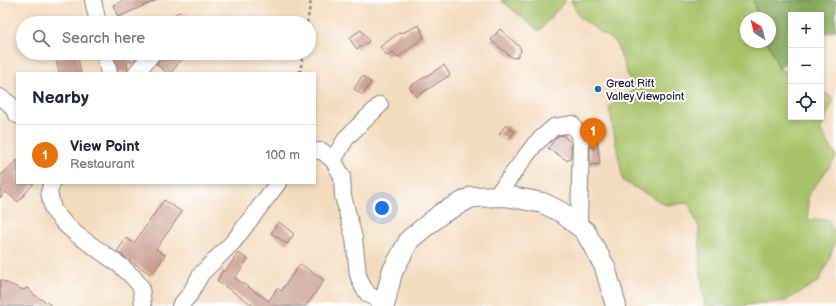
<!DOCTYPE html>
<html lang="en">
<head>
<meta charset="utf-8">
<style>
	body { margin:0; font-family:"Balsamiq Sans",sans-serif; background:#f2f2f3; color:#1f2937 }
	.controls { position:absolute; right:12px; top:12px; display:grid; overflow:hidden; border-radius:0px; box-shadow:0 2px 6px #0003 }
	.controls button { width:36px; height:36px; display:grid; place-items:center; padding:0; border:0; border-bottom:1px solid #e0e1e3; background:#fff; color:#1f2937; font:20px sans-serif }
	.compass { position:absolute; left:740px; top:12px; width:36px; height:36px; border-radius:50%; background:#fff; box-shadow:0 2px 6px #0003; rotate:324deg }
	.you { position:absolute; left:382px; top:208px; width:14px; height:14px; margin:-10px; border:3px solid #fff; border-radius:50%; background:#1a73e8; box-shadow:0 0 0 6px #1a73e833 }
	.badge { display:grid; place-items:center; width:26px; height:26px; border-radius:50%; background:#0b8043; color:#fff; font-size:13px; font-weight:700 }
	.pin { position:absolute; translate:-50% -33px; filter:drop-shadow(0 1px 2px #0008) }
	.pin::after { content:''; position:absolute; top:21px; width:14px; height:12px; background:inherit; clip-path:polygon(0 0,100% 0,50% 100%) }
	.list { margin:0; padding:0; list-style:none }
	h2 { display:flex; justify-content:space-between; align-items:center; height:52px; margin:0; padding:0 16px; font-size:17px }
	h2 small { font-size:13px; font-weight:400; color:#747a83 }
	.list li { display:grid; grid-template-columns:26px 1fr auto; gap:12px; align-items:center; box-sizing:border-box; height:60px; padding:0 16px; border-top:1px solid #e0e1e3 }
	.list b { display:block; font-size:15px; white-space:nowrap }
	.list p { margin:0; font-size:13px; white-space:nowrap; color:#747a83 }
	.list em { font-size:13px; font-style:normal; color:#747a83 }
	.icon { flex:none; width:22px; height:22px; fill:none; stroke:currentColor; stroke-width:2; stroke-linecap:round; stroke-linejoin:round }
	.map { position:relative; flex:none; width:836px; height:306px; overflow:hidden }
	.search { position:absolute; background:#fff; box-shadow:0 2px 6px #0003; left:16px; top:16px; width:300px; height:44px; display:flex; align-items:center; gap:10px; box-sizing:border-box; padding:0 14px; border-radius:22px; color:#747a83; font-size:15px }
	.panel { position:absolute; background:#fff; box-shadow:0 2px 6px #0003; left:16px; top:72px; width:300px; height:112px; border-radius:0px }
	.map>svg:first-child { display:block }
</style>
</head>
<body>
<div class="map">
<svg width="836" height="306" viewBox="0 0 836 306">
	<rect width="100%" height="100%" fill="#fff"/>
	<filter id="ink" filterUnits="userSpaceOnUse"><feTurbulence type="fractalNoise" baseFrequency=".025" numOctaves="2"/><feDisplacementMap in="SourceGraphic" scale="8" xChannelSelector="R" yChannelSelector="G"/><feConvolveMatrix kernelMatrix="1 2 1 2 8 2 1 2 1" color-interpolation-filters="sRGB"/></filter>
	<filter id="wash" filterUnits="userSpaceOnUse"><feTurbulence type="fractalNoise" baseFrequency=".012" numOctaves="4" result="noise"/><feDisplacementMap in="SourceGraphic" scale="16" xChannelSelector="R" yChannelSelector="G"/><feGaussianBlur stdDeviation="0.9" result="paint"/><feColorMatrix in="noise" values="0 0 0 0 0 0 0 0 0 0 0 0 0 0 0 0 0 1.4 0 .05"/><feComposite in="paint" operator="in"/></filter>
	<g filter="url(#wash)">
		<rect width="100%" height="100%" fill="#f3dcbe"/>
		<path fill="#a7c268" stroke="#647252" d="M501,0H566L539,31Z
			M571,0H753L758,18H746V42H768L779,69L791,74V117H821V90L834,99L820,130L836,155V158L808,195V220L828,219L836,235V239L828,262L819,281L785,301L738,306H705L700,266L699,227L688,203L666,205L623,181L609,107L634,91L616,43L579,17Z"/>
		<path fill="#85a85c" stroke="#54654c" d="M753,0H836V30L821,35V15H791V57L779,69L768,42H770V18H758Z"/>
		<g id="blocks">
			<path fill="#c99989" d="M124,0H157L118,17L113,5Z
				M419,25L424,37L397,58L393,52L387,56L380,47L400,32L402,33Z
				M500,29L520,47L521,51L517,57L513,58L510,56L491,40Z
				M361,30L369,41L357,49L349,38Z
				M114,53H141L134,60L127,63L128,68L127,72L122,73H118Z
				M164,53H187L171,73H167L156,64Z
				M77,54L81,73H59L56,59Z
				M444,65L450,75L416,97L409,87Z
				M362,76L371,82L363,95L354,89Z
				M506,125L515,132L508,140L499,134Z
				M562,135L571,142V156L568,161L548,148L558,136Z
				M590,138H597L600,164L590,165Z
				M17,160V183H34L18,202L6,192L0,198V176Z
				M164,200L182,212L156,249L165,255L152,275L117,252L126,238L134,243Z
				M279,222L294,234L287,244L271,233Z
				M238,253L248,259L235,278L269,301L277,288L281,291L300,264L324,280L306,306H254L217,281L223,270L225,272Z
				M0,280L23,290L28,288L33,294L52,306H0Z"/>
		</g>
	</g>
	<g filter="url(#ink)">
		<use href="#blocks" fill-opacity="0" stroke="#8a7f7c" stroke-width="1"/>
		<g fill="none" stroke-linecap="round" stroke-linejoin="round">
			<g stroke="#8a7f7c" stroke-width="18">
				<path id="minor" d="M93,0L98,23
					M178,23L180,21
					M104,53L109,73
					M136,73L153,53
					M0,97L10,104L17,115
					M315,151H322L333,160L342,176L343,196L354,238L358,275L363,287L368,294L385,305
					M333,160L347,137L380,105
					M52,183L49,192L53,210L64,223L76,234L121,266L133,277L141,287L143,306
					M496,196L535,144L554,127L572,124L581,138L579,226
					M180,306L190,294L201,274L233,242L278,183"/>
			</g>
			<g stroke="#8a7f7c" stroke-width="22">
				<path id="major" d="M384,306L392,272L410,239L442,213L472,197L506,196L543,203L561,212L585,231L605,267L616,306"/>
			</g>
			<path stroke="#8a7f7c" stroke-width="2.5" stroke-dasharray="3 3" stroke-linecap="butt" d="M307,23L311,0
				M300,73L303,53"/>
			<use href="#minor" stroke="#fff" stroke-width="16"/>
			<use href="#major" stroke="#fff" stroke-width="20"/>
		</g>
	</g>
	<circle fill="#1f6fb2" stroke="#fff" stroke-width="1.5" cx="598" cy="89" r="4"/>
	<g text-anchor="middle" stroke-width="4" stroke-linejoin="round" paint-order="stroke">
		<g font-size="11" fill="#22223b" stroke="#fff" text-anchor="start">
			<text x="606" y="87">Great Rift<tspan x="606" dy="13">Valley Viewpoint</tspan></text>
		</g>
	</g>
</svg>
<div class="controls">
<button>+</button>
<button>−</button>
<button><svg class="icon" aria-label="locate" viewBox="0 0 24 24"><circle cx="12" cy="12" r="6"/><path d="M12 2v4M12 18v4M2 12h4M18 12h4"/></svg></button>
</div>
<svg class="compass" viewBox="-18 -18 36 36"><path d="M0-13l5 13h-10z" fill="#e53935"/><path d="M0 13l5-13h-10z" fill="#747a83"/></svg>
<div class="you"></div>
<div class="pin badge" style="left:593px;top:151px;background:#e8710a">1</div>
<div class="search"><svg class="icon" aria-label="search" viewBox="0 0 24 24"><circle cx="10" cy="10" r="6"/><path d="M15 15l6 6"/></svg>Search here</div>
<section class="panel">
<h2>Nearby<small></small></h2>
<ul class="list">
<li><span class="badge" style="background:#e8710a">1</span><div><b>View Point</b><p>Restaurant</p></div><em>100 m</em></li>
</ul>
</section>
</div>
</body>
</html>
